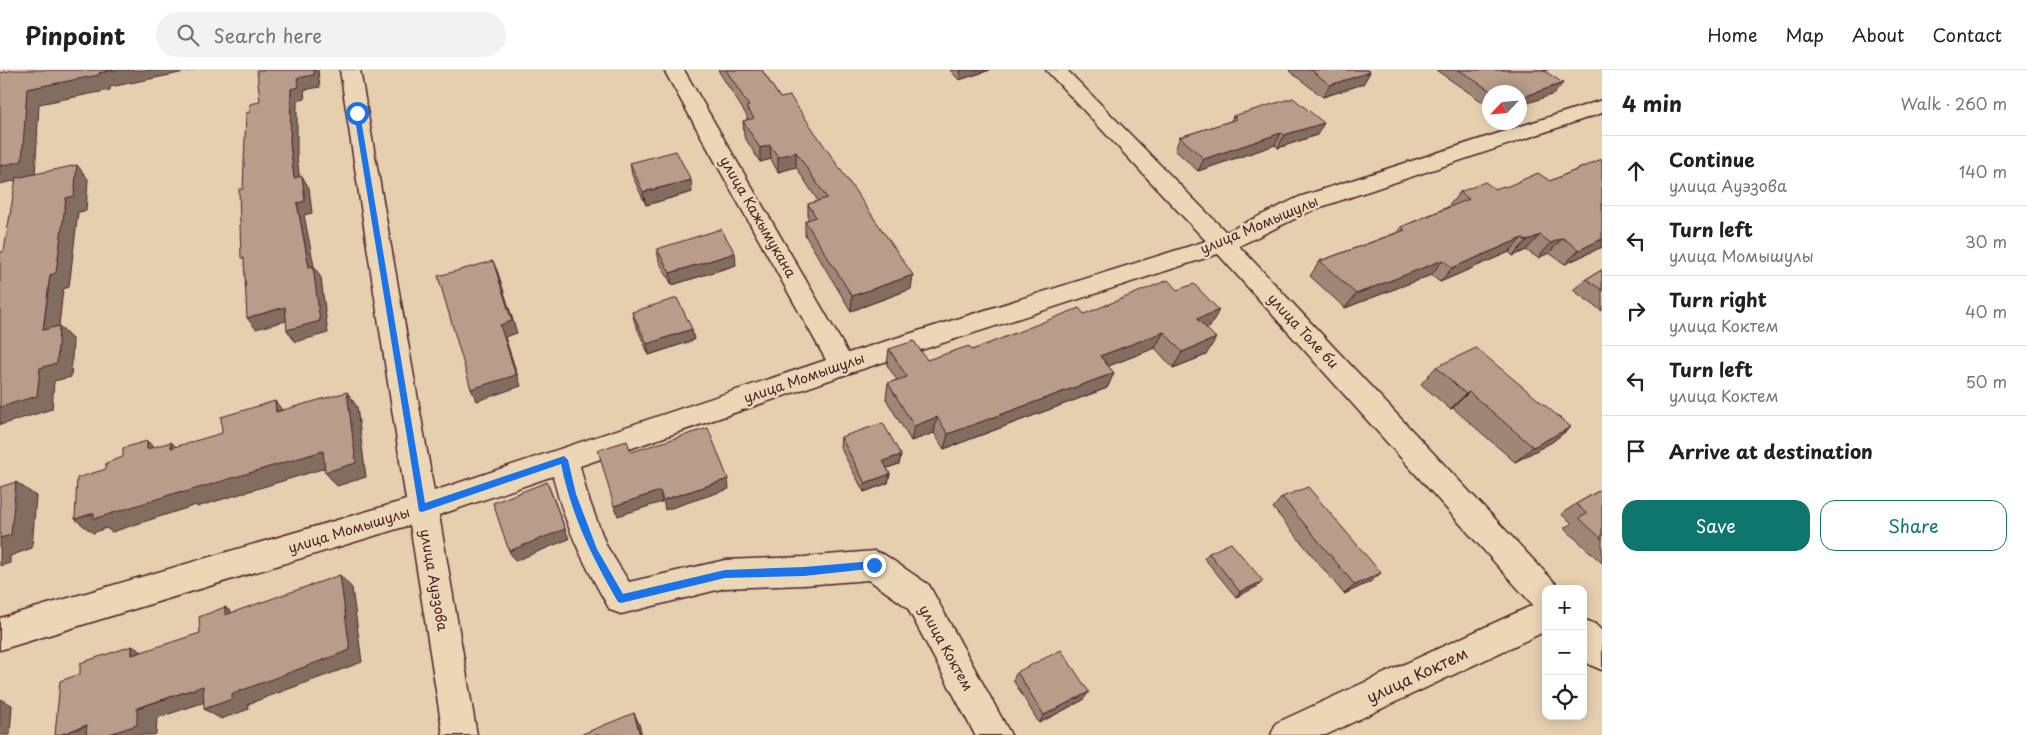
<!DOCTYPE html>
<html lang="en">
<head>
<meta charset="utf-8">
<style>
	body { margin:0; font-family:"Playpen Sans",sans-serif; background:#f2f2f2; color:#202124 }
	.controls { position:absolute; right:15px; bottom:15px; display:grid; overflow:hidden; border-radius:10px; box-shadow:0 2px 12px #0003 }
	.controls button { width:45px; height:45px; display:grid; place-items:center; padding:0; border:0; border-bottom:1px solid #e0e0e0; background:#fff; color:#202124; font:25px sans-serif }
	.compass { position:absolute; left:1482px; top:15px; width:45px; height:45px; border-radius:50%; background:#fff; box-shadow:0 2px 12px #0003; rotate:244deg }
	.stop { position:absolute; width:15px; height:15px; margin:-11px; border:4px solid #1a73e8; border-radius:50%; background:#fff }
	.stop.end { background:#1a73e8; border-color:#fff; box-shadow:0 1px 5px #0008 }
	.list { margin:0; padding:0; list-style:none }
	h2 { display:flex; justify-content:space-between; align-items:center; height:65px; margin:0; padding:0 20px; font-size:21px }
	h2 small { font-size:16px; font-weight:400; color:#757577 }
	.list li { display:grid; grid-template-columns:32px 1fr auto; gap:15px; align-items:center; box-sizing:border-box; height:70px; padding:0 20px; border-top:1px solid #e0e0e0 }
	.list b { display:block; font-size:19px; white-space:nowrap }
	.list p { margin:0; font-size:16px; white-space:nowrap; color:#757577 }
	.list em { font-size:16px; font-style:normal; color:#757577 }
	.actions { display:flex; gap:10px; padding:15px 20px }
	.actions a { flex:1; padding:11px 0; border:1px solid #0f766e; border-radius:15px; text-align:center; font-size:18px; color:#0f766e }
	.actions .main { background:#0f766e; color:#fff }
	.icon { flex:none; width:28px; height:28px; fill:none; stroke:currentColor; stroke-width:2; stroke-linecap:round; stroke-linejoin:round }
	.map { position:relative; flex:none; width:1602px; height:665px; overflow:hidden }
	header { display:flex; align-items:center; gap:30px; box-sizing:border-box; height:70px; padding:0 25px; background:#fff; border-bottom:1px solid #e0e0e0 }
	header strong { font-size:24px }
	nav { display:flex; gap:28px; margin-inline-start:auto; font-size:18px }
	.search { width:350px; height:45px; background:#f2f2f2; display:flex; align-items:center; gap:12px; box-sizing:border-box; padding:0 18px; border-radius:28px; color:#757577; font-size:19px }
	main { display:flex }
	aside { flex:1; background:#fff }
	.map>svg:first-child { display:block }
</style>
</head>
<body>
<header>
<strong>Pinpoint</strong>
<div class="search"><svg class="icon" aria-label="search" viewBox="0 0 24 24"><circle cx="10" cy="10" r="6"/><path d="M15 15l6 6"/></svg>Search here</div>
<nav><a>Home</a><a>Map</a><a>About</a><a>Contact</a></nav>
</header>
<main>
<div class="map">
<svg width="1602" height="665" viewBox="0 0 1602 665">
	<rect width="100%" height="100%" fill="#e5cfaf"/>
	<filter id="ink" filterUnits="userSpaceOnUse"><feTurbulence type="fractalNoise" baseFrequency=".02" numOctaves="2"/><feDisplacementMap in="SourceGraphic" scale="10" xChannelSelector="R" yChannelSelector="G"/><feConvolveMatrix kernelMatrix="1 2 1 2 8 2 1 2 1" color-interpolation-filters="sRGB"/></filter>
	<g filter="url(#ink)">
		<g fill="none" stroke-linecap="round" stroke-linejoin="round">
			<g stroke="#4a1f2b" stroke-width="3">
				<path id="minor" d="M340,0H360L434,421L826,290L664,0H684L848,283L1206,171L1046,0H1067L1226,162L1299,127L1602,30V43L1315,139L1239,176L1557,515L1559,519H1546V561L1326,665H1271L1276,653L1533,535L1218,184L850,303L580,396L587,424L606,475L629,512L725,490L804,487L874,481L885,485L929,515L1011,665H975L907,537L869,510L804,515L725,518L621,544L610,540C585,496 564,455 553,406L439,445L477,665H443L410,455L0,580V548L406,430Z
					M1583,549L1595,554L1602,561V600L1590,595L1583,588Z"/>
			</g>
			<use href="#minor" fill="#ebd6b5" fill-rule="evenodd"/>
		</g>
		<path fill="#9f8777" stroke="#4a1f2b" d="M718,0H762L780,28L911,219L851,241L805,165V151L808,150V134L818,131L796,97L778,102L771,89L760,92L744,66L743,51L747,50V46Z
			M950,0H990L959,10Z
			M1290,0H1367L1370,2L1363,14L1323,27L1289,1Z
			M1436,0H1548L1544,1L1554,24L1490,22V37Z
			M1233,46L1317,65L1278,78L1275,75L1198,101L1175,80L1180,67L1231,51Z
			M1602,89V177L1565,194L1549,183L1538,188L1526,180L1513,186L1509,182L1440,212L1431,205L1345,238L1310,206L1320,191L1396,163L1401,157L1448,137L1460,122L1495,119L1550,111Z
			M630,93L692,122L646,135L632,105Z
			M657,179L736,195L672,215L659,191Z
			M1602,200V241L1573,220L1586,209Z
			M632,242L694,270L649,285L635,253Z
			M1084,244L1210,257L1206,258V285L1173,298L1155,278L1108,296L1114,303L1107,318L944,379L934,363L911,371L886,329L888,313L897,310L887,295L889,279L927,290L972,280Z
			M1436,297L1571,357L1552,372L1515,392L1453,338L1450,339L1421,314Z
			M841,367L901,385L899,394L887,398L890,404L888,413L864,422L840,377Z
			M1602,419V493L1564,458L1572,453L1561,444L1576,434Z
			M1282,427L1370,512L1344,524L1273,438Z
			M1209,483L1258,516L1236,527L1204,488Z
			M1017,602L1083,630L1039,653L1013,610Z"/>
		<path fill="#826e61" stroke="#4a1f2b" d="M113,0H195L110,17V20L39,34L35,106L0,114V96L27,19Z
			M314,0H318L320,17L304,20L305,29L297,31V86L301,120L294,108L290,74L291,19L297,8Z
			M961,0H990L959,10Z
			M1370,2L1363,14L1323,27L1330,15Z
			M1563,13L1554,24L1520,36V28Z
			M1324,53L1317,65L1278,78L1284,65Z
			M1281,63L1275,75L1198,101L1204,89Z
			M770,75L771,89L760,92V78Z
			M796,82V97L778,102V87Z
			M77,95L88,109L86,141L78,142L69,217L63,219L57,274L43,260L50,205L66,128Z
			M302,106L309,118L312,143L304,145L314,196L321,208L328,263L295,272L287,260L309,197L297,133Z
			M691,110L692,122L646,135L643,122Z
			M1540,165L1526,180L1513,186L1526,171Z
			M1522,168L1509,182L1440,212L1452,198Z
			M1563,168L1549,183L1538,188L1551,173Z
			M1602,169V177L1565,194L1579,180Z
			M735,183L736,195L672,215L670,203Z
			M1443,190L1431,205L1345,238L1356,224Z
			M493,191L498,203L517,263L505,267L521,316L477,331L471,319L500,255Z
			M913,205L911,219L851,241L852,226Z
			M285,237L293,249L256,259L247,248Z
			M1219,240L1210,257L1188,265L1197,249Z
			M59,256L73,270L71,307L54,311L52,339L0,355V337L40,298Z
			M692,259L694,270L649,285L647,274Z
			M1164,262L1155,278L1093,302L1100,286Z
			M1216,268L1206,285L1173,298L1182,282Z
			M1114,303L1107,318L944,379L948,364Z
			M347,322L357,337L366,407L337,416L325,402Z
			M1469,322L1453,338L1450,339L1466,324Z
			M275,331L288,347L276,342Z
			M937,347L934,363L911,371L914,356Z
			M1571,357L1552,372L1515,392L1533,377Z
			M147,371L163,385L147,379Z
			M171,372L186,386L171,378Z
			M323,381L335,395L197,437L196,435L112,462L106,458L93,463L75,449L94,443L182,421Z
			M901,385L899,394L881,400L883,391Z
			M890,404L888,413L864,422L865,413Z
			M728,409L729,419L665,440L663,430Z
			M16,412L36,426L32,478L10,486V493L0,496V468Z
			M547,412L569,469L515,491L509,481Z
			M660,421L662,432L618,446L614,436Z
			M1381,503L1370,512L1344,524L1355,515Z
			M340,505L352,518L362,592L248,634L249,639L221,649L204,639L232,624Z
			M1263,511L1258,516L1236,527L1240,522Z
			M225,537L240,549L225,545Z
			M132,576L151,587L132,585Z
			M203,616L220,627L157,648L156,664L153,665H59Z
			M1089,622L1083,630L1039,653L1044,645Z
			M0,629L12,635L10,665H0Z
			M634,643L639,654L642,665H640Z"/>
		<path fill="#b99d8a" stroke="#4a1f2b" d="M13,0H113L99,3V5L27,19L22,91L0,96V3Z
			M257,0H314V5L297,8L299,17L291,19L290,74L294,108L302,106L305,131L297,133L309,197L313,196L320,251L287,260L285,237L247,248L244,188H241L239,119H243L246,43L250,42V34L260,32Z
			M726,0H762L780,28L790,26L913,205L852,226L805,151L816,147L808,134L827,128L796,82L778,87L770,75L760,78L743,51L754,48L746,37L749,36Z
			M1311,0H1367L1370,2L1330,15Z
			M1459,0H1543L1563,13L1520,28V22H1492Z
			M1293,28L1324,53L1284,65L1281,63L1204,89L1180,67L1237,49L1233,46Z
			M676,81L691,110L643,122L630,93Z
			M1602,89V169L1579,180L1563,168L1551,173L1540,165L1526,171L1522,168L1452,198L1443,190L1356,224L1320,191L1405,160L1401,157L1469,129L1460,122L1485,112L1495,119L1504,116L1506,117L1538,103L1550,111Z
			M77,95L74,126L66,128L56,203L50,205L43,260L59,256L57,293L40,298L37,326L0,337V185L1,182L4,181L16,108Z
			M721,159L735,183L670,203L657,179Z
			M493,191L512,251L500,255L516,305L471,319L438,206Z
			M1602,200V220L1586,209Z
			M1168,210L1177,220L1194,214L1219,240L1197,249L1216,268L1182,282L1164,262L1100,286L1114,303L948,364L937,347L914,356L888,313L907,307L889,279L914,271L927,290L969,276L972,280L1079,238L1084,244Z
			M677,228L692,259L647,274L632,242Z
			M1476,278L1571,357L1533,377L1469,322L1466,324L1436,297Z
			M347,322L356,393L325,402L323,381L182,423V421L94,449V443L75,449L77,408L106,399V393L123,387V378L147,371V379L171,372V378L222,363L221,347L275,331L276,342Z
			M883,353L901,385L883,391L890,404L865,413L841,367Z
			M708,358L728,409L663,430L660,421L614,436L598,380L627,371L631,382Z
			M16,412L11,465L0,468V417Z
			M547,412L565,459L509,481L493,433Z
			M1308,417L1381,503L1355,515L1282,427Z
			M1602,419V469L1579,448L1587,444L1576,434Z
			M1231,473L1263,511L1240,522L1209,483Z
			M340,505L350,580L232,624V629L204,639L203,616L137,638V655L106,665H86L87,655L59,665H55L60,611L80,604V593L132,576V585L200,563L199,547L225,537V545Z
			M1061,580L1089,622L1044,645L1017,602Z
			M634,643L640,665H580Z"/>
	</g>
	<path fill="#1a73e8" d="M357,41L360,43L425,433L564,386L568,390L576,424L597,479L623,524L725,500L804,497L874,491L879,495L878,498L804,506L725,508L621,533L618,532C591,485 572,447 561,394L422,442L419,441L354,43Z"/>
	<g text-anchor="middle" stroke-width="5" stroke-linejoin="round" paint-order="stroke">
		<g font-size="14" fill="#4a1f2b" stroke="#ebd6b5">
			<text transform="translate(758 147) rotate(60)" y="5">улица Кажымукана</text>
			<text transform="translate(1259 155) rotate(-23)" y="5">улица Момышулы</text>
			<text transform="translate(1303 261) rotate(47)" y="5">улица Толе би</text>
			<text transform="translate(804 308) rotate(-19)" y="5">улица Момышулы</text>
			<text transform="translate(349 460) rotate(-17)" y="5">улица Момышулы</text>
			<text transform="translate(434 510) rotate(80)" y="5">улица Ауэзова</text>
			<text transform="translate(946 578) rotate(61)" y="5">улица Коктем</text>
		</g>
		<g font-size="16" fill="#4a1f2b" stroke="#ebd6b5">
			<text transform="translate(1417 605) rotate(-25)" y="6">улица Коктем</text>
		</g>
	</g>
</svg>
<div class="controls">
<button>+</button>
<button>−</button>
<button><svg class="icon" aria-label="locate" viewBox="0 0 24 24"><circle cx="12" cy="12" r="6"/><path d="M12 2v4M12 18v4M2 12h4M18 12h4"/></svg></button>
</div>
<svg class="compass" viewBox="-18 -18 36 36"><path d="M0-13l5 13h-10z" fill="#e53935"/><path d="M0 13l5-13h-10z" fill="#757577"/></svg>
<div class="stop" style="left:357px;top:43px"></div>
<div class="stop end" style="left:874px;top:495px"></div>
</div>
<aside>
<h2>4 min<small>Walk · 260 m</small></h2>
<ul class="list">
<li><svg class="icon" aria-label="ahead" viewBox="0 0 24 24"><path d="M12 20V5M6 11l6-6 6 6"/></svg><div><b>Continue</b><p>улица Ауэзова</p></div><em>140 m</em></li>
<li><svg class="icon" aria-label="left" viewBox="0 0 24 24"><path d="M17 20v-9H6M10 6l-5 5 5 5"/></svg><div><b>Turn left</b><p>улица Момышулы</p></div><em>30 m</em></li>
<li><svg class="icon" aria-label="right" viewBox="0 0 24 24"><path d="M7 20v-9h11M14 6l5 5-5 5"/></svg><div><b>Turn right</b><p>улица Коктем</p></div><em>40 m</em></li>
<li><svg class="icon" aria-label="left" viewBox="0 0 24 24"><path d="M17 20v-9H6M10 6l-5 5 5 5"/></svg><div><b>Turn left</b><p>улица Коктем</p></div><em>50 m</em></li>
<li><svg class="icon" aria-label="arrive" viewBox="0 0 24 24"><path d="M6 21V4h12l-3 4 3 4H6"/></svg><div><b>Arrive at destination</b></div></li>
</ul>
<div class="actions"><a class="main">Save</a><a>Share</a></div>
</aside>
</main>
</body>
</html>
